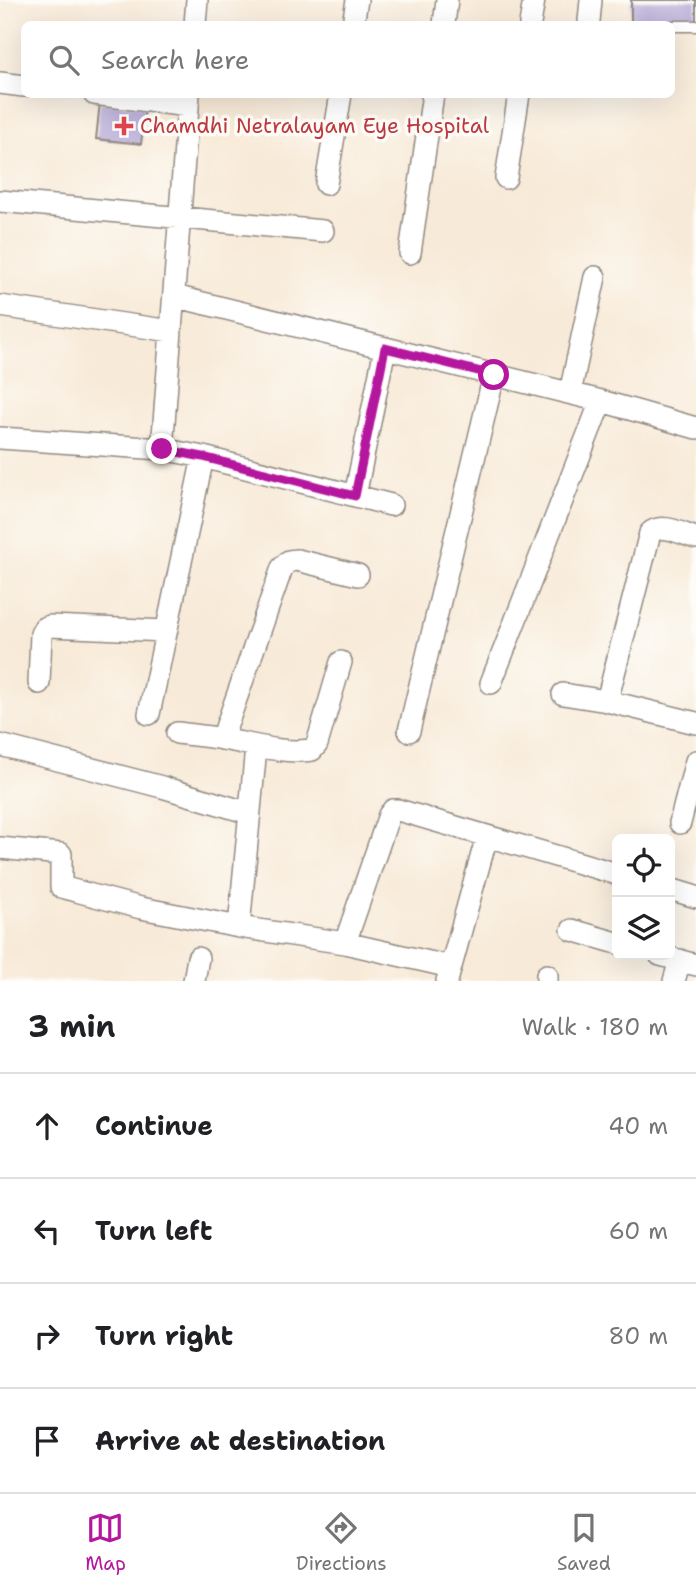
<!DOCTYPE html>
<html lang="en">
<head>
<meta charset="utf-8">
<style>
	body { margin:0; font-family:"Shantell Sans",sans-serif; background:#f6f6f6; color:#202124 }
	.controls { position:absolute; right:21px; bottom:21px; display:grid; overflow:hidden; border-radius:10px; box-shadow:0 7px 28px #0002 }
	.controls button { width:63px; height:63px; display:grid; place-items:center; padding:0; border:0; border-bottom:2px solid #e0e0e0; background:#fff; color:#202124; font:35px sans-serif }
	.stop { position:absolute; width:21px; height:21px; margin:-16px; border:5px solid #b5179e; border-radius:50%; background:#fff }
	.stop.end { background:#b5179e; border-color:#fff; box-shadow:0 2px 7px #0008 }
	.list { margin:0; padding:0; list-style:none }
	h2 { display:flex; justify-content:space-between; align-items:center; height:91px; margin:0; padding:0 28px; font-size:30px }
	h2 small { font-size:23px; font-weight:400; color:#757577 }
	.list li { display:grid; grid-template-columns:46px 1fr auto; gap:21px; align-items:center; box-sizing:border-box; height:105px; padding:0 28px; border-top:2px solid #e0e0e0 }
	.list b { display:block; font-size:26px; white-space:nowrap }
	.list em { font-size:23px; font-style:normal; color:#757577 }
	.icon { flex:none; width:38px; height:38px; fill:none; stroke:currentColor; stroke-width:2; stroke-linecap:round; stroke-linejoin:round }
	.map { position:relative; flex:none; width:696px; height:981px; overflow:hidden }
	.search { position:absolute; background:#fff; box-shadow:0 7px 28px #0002; left:21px; right:21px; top:21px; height:77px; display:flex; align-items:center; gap:18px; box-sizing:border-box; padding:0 24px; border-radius:10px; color:#757577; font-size:26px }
	.sheet { height:511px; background:#fff }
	nav { display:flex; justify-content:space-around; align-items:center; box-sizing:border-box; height:98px; border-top:2px solid #e0e0e0; background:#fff; font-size:19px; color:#757577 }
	nav a { display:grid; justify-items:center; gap:4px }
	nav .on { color:#b5179e }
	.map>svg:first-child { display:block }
</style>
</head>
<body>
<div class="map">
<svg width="696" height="981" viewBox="0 0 696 981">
	<rect width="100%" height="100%" fill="#fdfcf7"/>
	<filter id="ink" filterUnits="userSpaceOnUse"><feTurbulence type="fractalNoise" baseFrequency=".0143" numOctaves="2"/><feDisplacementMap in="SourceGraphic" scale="14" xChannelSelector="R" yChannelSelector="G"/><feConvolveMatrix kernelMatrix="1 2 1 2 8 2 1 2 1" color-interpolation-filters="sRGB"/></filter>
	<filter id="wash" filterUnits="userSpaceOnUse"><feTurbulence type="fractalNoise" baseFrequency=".00686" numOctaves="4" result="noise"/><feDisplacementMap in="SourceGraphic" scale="28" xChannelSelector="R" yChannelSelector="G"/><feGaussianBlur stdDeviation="1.57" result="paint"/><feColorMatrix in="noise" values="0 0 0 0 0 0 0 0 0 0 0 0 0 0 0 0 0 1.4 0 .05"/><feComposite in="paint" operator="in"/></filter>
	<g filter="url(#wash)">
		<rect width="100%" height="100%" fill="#f8ead8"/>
		<g id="blocks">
			<path fill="#b6aad7" d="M631,0H696V22H631Z
				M100,102L145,107L141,144L96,139Z"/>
		</g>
	</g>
	<g filter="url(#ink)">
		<use href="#blocks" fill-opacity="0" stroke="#928a82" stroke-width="2"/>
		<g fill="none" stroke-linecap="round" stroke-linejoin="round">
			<g stroke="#928a82" stroke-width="13">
				<path id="service" d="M672,26H696"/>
			</g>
			<g stroke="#928a82" stroke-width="24">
				<path id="minor" d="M589,21L591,0
					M195,24L197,0
					M353,24L357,0
					M444,24L447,0
					M530,24L534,0
					M0,83L24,86
					M94,94L188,106
					M506,178L519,94
					M326,184L341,94
					M0,201L323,231
					M410,253L433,94
					M174,296L601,401L696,428
					M0,306L171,331
					M570,393L595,277
					M0,438L162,449L203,457L391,505
					M162,449L189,94
					M355,496L385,348
					M39,683L41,634L44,628L50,626L166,631
					M491,683L601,401
					M563,694L607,701L696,723
					M607,701L650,533C662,522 682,534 696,538
					M149,714L203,457
					M409,731L494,375
					M177,733C192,735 207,736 222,739C251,744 282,754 312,750L317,744L341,662
					M222,739L282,568L289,561L297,560L358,575
					M0,745L162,787L249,813
					M680,823L696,761
					M0,848L61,854V887L141,908L239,927L345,943L451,967
					M670,889L696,897
					M239,927L256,747
					M572,930L617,943
					M345,943L389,815L393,810H398L617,874
					M660,955L696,965
					M194,981L198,958
					M447,981L487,836
					M547,981V975
					M674,981L680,960"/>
			</g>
			<use href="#service" stroke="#fff" stroke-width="10"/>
			<use href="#minor" stroke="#fff" stroke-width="21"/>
		</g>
	</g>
	<g fill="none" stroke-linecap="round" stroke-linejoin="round" filter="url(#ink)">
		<path stroke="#b5179e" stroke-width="9" d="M162,449L203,457L355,496L385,348L494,375"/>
	</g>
	<path fill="#e0444e" stroke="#fdfcf7" stroke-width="2.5" d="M120.5 115.5h7v7h7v7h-7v7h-7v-7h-7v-7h7z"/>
	<g text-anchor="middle" stroke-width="7" stroke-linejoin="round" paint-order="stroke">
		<g font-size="21" fill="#be3a42" stroke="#fdfcf7" text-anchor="start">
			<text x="140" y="133">Chamdhi Netralayam Eye Hospital</text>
		</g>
	</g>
</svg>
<div class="controls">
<button><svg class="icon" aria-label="locate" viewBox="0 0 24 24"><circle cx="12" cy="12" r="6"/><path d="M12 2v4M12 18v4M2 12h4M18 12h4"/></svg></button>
<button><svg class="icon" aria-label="layers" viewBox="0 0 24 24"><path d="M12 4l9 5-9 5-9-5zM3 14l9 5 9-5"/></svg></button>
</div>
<div class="stop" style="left:494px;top:375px"></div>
<div class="stop end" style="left:162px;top:449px"></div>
<div class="search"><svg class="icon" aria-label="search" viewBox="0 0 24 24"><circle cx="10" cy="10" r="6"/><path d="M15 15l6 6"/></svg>Search here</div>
</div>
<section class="sheet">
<h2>3 min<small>Walk · 180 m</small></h2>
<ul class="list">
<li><svg class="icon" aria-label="ahead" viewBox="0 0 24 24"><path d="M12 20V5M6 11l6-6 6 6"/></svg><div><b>Continue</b></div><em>40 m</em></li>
<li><svg class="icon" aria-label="left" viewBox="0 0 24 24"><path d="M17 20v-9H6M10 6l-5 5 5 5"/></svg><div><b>Turn left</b></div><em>60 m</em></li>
<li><svg class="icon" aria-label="right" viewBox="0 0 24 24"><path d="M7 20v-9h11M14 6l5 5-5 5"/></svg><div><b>Turn right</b></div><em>80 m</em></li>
<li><svg class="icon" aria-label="arrive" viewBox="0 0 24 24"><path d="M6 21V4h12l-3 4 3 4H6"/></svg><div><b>Arrive at destination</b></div></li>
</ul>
</section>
<nav>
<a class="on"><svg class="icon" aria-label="map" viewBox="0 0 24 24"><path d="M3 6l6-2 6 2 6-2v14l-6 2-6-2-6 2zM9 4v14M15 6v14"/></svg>Map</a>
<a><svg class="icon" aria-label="directions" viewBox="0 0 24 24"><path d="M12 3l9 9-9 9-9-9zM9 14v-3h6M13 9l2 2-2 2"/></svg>Directions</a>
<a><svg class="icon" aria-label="saved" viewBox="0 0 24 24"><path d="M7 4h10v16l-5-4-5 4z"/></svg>Saved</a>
</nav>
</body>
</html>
